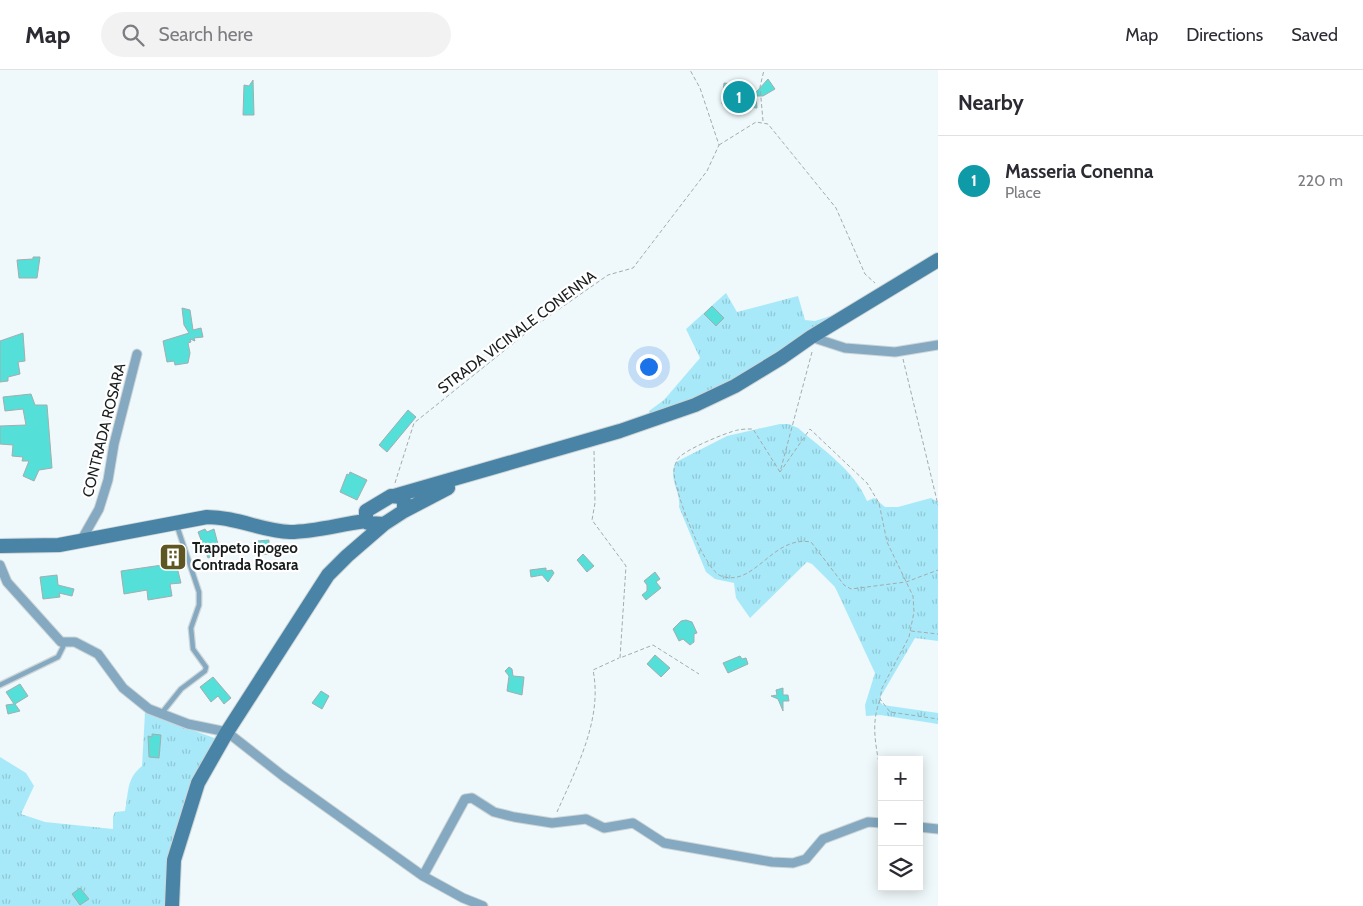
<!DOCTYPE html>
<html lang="en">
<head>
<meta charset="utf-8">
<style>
	body { margin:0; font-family:Cabin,sans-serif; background:#f2f2f3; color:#2b2b33 }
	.controls { position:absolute; right:15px; bottom:15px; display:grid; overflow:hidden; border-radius:0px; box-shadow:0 2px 12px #0003 }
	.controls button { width:45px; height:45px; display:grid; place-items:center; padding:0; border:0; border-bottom:1px solid #e1e1e2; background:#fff; color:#2b2b33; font:25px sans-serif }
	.you { position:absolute; left:648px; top:296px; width:18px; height:18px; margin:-12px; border:4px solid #fff; border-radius:50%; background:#1a73e8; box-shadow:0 0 0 8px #1a73e833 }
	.badge { display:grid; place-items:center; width:32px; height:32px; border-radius:50%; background:#b45309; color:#fff; font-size:16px; font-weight:700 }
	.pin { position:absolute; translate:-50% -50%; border:2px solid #fff; box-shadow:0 1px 5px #0006 }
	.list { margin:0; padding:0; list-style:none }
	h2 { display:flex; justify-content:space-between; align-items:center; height:65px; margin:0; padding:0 20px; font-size:21px }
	h2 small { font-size:16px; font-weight:400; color:#7c7c81 }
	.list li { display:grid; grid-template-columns:32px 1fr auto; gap:15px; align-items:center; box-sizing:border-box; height:90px; padding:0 20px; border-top:1px solid #e1e1e2 }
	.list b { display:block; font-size:19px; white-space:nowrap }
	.list p { margin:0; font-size:16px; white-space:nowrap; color:#7c7c81 }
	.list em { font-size:16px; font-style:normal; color:#7c7c81 }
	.icon { flex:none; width:28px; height:28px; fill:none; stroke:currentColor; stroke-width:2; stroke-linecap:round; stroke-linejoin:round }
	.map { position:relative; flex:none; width:938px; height:836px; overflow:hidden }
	header { display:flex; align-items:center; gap:30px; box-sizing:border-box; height:70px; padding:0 25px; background:#fff; border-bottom:1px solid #e1e1e2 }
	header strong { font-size:24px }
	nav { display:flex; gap:28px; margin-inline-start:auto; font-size:18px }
	.search { width:350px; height:45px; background:#f2f2f3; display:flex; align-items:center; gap:12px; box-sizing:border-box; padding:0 18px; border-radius:28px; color:#7c7c81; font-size:19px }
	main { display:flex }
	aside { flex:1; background:#fff }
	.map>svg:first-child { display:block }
</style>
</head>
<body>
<header>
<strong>Map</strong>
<div class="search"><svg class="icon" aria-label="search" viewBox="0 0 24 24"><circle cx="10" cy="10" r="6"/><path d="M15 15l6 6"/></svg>Search here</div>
<nav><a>Map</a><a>Directions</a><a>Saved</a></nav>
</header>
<main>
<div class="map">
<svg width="938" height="836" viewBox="0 0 938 836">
	<defs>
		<pattern id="grass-tufts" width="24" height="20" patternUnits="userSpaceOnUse" patternTransform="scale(1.25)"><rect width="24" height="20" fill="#a7e9f9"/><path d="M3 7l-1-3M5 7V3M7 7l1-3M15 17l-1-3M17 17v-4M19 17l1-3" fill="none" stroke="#8fc7d5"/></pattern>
	</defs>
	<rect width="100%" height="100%" fill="#eff8fa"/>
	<path fill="url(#grass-tufts)" d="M726,223L737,242L798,226L805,250L815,251L843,242L738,311L651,347L649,341L664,330L700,288L686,259Z
		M780,354H789L798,358C823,380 854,400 867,431L874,428L885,437H898L931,428L938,432V571L915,568L881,626L880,632L883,635L938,643V654L880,645L866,646L865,635L875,603L835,517L812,494L807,492L750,548L736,528L734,513L715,509L706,502L679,437C681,420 667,409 676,392L727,366Z
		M145,643L217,669L172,774L164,836H0V687L26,703L34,716L21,744L45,752L113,759V747L115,742L125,741C129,722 126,709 142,696Z"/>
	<path fill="#55dfd9" stroke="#a4adad" d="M768,9L775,19L763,26H756L757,38L722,34L724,13L750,16L749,30Z
		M253,10L254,45H243L244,15L249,16Z
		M33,187H40L37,208H19L17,190L33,189Z
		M712,236L724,248L716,256L704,244Z
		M182,238L190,240L193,260L201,258L203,267L194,268L195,271L190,269L191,272L188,273L190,283L188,293L175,295L174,291L167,292L163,271L189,263L184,255Z
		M23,263L25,291L18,292L20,304L8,307V311L0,312V271Z
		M31,324L35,335H47L52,398L39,400L34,411L23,406L29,391H22L23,387L12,386L13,375L0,374V356L26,355L23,339L5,341L3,327Z
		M408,340L416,347L387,382L379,375Z
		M350,402L367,410L357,430L340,422L347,404L349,405Z
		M205,459L207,462L214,459L220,482L208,488L198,462Z
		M269,470V484L258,485L257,471Z
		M583,484L594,496L587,502L577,490Z
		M176,493L181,513L170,514L172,526L148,530L147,520L124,524L121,501Z
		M546,498V501L552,500L554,503L548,512L542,505L531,507L530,500Z
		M655,502L660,509L656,512L661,518L646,530L642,525L647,521V515L644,511Z
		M57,505L58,515L74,519L72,526L59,523L60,527L43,529L40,507Z
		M686,550L692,552L697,563L694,564V572L690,575L683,569L679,571L673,559L681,551Z
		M655,585L670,598L661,607L647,594Z
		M740,586L742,589L746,588L748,594L728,603L723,593Z
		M509,597L512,599L513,606L524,607L522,625L507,621L509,606L505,601Z
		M213,607L231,628L224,634L218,626L211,632L200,617Z
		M20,614L28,626L15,634L20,641L8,644L6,635L14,634L6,622Z
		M783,618V625H788L789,631H783V641L778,629L771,626L777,625L776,620Z
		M321,621L329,626L322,639L312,633Z
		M152,664L161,665L159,688L149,687L148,666L152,667Z
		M80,818L89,829L80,835L72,824Z"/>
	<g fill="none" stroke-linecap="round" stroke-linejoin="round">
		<g stroke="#cdd5d7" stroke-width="7">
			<path id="lane" d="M0,615L58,587L63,577L61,573
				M161,644L181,619L205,601L206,597L193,579L191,558L199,535V522L177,456"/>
		</g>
		<g stroke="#cdd5d7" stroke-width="11">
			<path id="street" d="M811,267L845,278L895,282L938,275
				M82,469L99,439L108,410L114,374L137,284
				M0,495L7,512L61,572H75L98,584L123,618L149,639L188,654L227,662L283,706L423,806L463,828L483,836
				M919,757L938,759
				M423,806L465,729L472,728L494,742L514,747L552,753L586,749L604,758L633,753L664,773L772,792L793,793L806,789L823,769L868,752L882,753"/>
		</g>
		<g stroke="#cdd5d7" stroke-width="16">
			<path id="secondary" d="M391,426L401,427L404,430V441L384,454L368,453L366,450V441Z
				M394,426L620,361L695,335L735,316L781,288L811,267L938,190
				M404,441L448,418
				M0,476L59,475L207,447C237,447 262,461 290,462C315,462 341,454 366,451
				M172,836L174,790L198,713L227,662L328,505L347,486L384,454"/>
		</g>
		<path stroke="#a3abac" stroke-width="1" stroke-dasharray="4 2.5" stroke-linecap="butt" d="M763,51L760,17L764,0
			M719,75L756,52L768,54L836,138L865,204L875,213
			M812,282L780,402L810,359L867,413L879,433L887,472L913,526L914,542L909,567L882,618L880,629L890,642L938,649
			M903,289L938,435
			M594,381L595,433L592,450L626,496L620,588L653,575L699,604
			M780,402L753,359C748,359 742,359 738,360C727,362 681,381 677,390C676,393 674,397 674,400C673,419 704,500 721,506C755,518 772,465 811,472L844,515L851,519L906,512L938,500
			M395,413L414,353L535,256L608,205L633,198L707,101L719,75L700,18L690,0
			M911,561L938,564
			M880,630C869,657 878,683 882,711
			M557,742C576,699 603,649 593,600L619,588"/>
		<use href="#lane" stroke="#84a9c1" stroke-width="4.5"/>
		<use href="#street" stroke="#84a9c1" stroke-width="9"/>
		<use href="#secondary" stroke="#4983a5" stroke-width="14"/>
	</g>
	<defs>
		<g id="building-square" transform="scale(1.4375)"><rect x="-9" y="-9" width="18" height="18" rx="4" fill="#5f5723" stroke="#fff"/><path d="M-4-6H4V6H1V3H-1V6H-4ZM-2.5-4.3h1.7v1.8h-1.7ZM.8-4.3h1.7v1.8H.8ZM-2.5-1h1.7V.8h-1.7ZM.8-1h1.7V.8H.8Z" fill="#fff"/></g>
	</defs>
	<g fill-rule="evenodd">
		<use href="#building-square" x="173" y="487"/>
	</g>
	<g text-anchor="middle" stroke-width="4.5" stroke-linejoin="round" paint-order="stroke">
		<g font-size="15" fill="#191d1d" stroke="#fff">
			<text transform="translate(517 262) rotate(-37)" y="5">STRADA VICINALE CONENNA</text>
			<text transform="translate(104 360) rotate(-76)" y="5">CONTRADA ROSARA</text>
		</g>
		<g font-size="15" font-weight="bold" fill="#191d1d" stroke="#fff" text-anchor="start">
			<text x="192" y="483">Trappeto ipogeo<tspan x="192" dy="17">Contrada Rosara</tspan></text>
		</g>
	</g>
</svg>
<div class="controls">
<button>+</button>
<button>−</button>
<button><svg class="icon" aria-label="layers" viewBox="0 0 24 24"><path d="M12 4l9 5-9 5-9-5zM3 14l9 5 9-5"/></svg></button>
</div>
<div class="you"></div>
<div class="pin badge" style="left:739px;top:27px;background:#0f9aa8">1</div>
</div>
<aside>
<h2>Nearby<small></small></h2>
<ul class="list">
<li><span class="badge" style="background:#0f9aa8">1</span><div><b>Masseria Conenna</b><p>Place</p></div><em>220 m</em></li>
</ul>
</aside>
</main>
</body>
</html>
